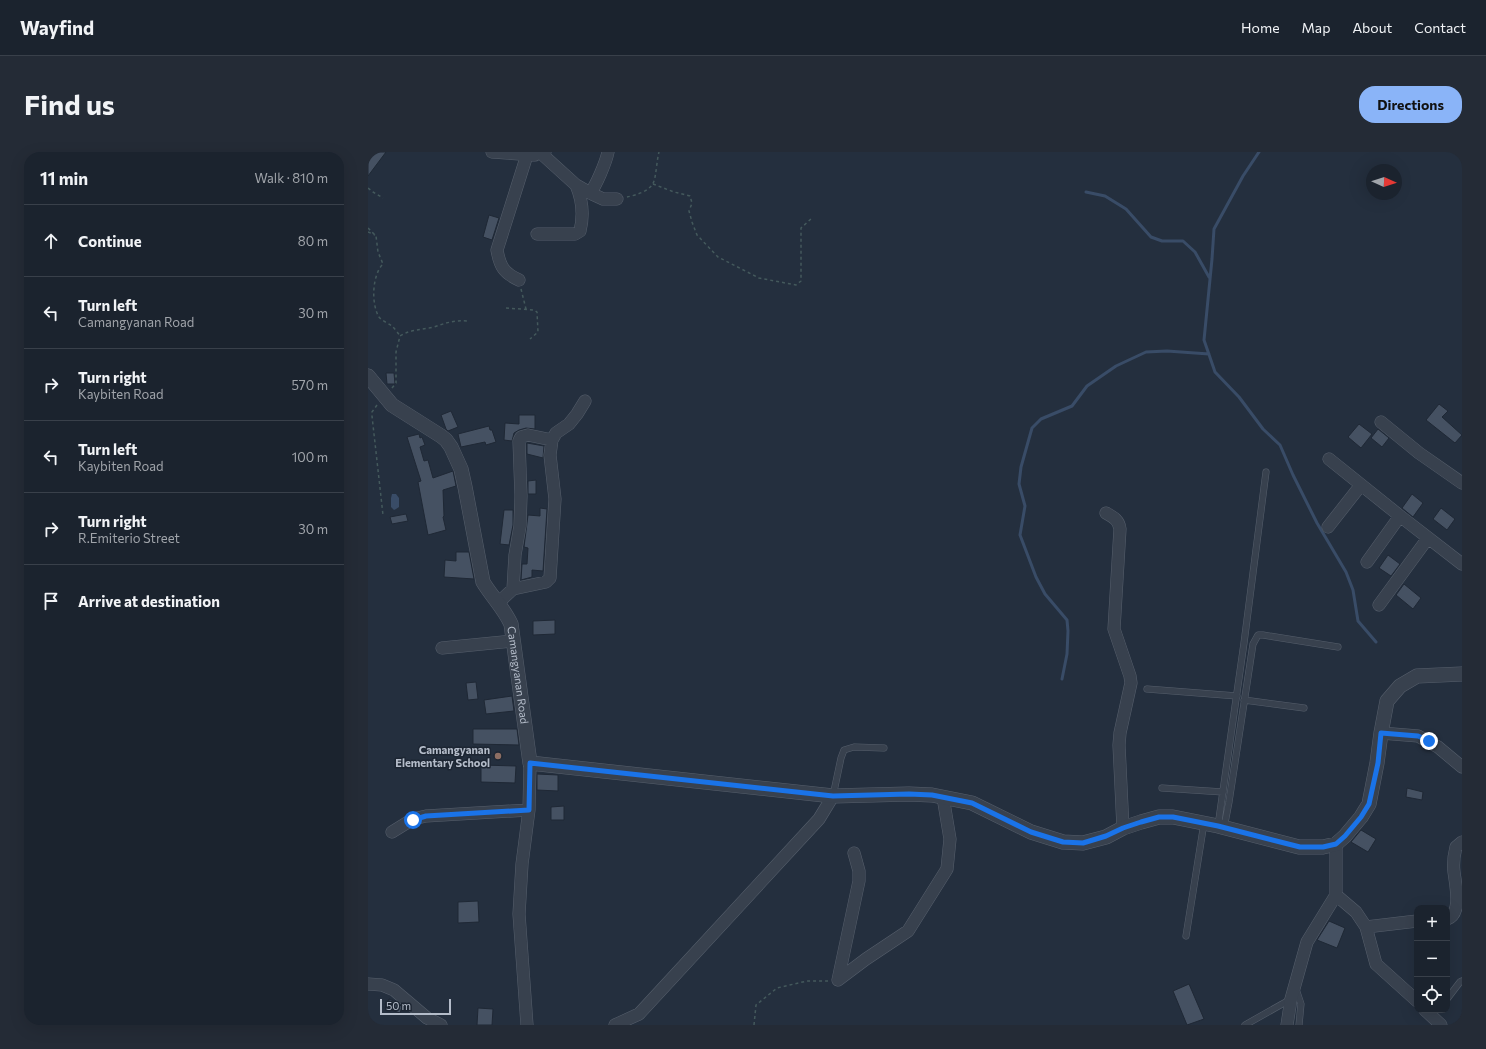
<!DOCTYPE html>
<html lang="en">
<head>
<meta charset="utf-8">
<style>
	body { margin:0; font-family:Commissioner,sans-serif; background:#242b36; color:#f1f3f6 }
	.controls { position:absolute; right:12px; bottom:12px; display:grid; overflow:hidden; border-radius:8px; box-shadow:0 4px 16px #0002 }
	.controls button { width:36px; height:36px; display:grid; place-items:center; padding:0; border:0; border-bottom:1px solid #39404a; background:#1b232e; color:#f1f3f6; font:20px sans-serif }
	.compass { position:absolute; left:998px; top:12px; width:36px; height:36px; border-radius:50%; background:#1b232e; box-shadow:0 4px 16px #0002; rotate:93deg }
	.scale { position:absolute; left:12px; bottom:10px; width:71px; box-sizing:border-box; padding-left:4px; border:2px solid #b4bcc9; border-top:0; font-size:11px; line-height:14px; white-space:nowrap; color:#b4bcc9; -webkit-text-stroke:3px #1d2633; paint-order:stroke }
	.stop { position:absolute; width:12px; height:12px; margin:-9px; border:3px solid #1a73e8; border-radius:50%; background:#fff }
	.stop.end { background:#1a73e8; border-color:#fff; box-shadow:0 1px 4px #0008 }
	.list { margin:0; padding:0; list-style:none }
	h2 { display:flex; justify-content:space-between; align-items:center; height:52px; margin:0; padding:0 16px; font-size:17px }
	h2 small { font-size:13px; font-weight:400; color:#a0a4aa }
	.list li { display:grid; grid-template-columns:26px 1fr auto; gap:12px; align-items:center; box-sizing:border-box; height:72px; padding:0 16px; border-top:1px solid #39404a }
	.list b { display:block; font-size:15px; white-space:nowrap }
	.list p { margin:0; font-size:13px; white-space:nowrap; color:#a0a4aa }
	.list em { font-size:13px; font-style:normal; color:#a0a4aa }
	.icon { flex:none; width:22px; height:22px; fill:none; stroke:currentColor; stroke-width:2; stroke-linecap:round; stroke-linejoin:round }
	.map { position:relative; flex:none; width:1094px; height:873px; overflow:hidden; border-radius:16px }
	header { display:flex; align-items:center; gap:24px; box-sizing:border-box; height:56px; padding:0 20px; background:#1b232e; border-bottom:1px solid #39404a }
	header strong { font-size:19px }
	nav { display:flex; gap:22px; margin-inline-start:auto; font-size:14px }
	.intro { display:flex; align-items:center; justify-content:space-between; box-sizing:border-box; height:96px; padding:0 24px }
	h1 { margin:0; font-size:28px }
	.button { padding:10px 18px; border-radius:16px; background:#8ab4f8; color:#111; font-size:14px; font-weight:700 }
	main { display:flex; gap:24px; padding:0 24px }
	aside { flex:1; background:#1b232e; border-radius:16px; box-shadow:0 4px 16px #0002 }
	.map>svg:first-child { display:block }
</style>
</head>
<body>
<header>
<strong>Wayfind</strong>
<nav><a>Home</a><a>Map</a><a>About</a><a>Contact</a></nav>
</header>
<div class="intro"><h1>Find us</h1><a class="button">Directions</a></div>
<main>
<aside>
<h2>11 min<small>Walk · 810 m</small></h2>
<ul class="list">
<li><svg class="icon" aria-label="ahead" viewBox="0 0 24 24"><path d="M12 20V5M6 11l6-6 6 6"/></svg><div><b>Continue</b></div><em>80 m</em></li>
<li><svg class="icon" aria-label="left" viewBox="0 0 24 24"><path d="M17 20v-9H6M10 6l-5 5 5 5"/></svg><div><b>Turn left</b><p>Camangyanan Road</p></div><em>30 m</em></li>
<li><svg class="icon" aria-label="right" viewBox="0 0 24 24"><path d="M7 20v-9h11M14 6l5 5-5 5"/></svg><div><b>Turn right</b><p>Kaybiten Road</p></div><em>570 m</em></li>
<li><svg class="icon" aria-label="left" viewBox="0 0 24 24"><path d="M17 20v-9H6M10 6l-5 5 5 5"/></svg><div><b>Turn left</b><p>Kaybiten Road</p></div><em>100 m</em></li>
<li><svg class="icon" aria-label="right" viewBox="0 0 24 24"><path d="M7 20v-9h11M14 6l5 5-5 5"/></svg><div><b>Turn right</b><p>R.Emiterio Street</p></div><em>30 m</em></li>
<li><svg class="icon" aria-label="arrive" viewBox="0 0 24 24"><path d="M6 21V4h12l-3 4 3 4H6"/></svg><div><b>Arrive at destination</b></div></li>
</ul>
</aside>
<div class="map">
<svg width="1094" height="873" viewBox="0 0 1094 873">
	<rect width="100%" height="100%" fill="#242f3e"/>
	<path fill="#394c67" d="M24,342H28L31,346V355L28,357L26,358L23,355V346Z"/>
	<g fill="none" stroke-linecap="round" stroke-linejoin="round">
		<path stroke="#394c67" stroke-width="3" d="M891,0L875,24L846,77L844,107L836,188L847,220L871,245L895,277L912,293L925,323L949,371L978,420L985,438L990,469L1008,490
			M718,40L737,44L758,57L783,85L794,89H815L827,100L841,125
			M694,527L699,502L700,479L699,468L677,442L668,425L652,383L657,354L651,332L653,315L664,276L673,267L704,254L719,234L748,214L778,200L799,199L841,202"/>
	</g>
	<path fill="#455162" stroke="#1f2835" d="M0,0H18L0,24Z
		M121,63L131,66L124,88L115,85Z
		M18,221H26L27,232H19Z
		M1071,252L1080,259L1074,265L1094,283L1087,291L1058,268Z
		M83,259L90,275L80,279L78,277L73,263Z
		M151,263H167V277L158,276L151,278L146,281L144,289L136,288L137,271L151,272Z
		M991,272L1004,282L993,296L980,285Z
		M121,274L122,278H124L128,290L118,293L117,290L93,295L90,282Z
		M1010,277L1021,286L1014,295L1003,286Z
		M51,282L52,286L54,285L57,293L52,295L56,309L60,308L65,326L85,319L88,334L75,338L76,364L75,365L78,378L60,383L50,330L53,329L39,285Z
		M159,291L176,294L175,306L159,302Z
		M168,328V342H160V329Z
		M1044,342L1055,351L1045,365L1034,356Z
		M172,356L179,357L175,419L164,418V425L153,428L154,412H159L160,396L156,395L160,363L172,364Z
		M1073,356L1087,367L1079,378L1065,367Z
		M136,358H145V373L141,393L132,392Z
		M38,362L40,369L24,372L22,365Z
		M88,400H101L106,427L76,425L77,408L88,409Z
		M1020,403L1032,412L1023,424L1011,416Z
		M1036,432L1053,446L1045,457L1028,443Z
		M187,468V482L165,483V469Z
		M108,530L110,547L100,548L98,531Z
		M144,544L146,559L118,562L116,548Z
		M105,577H149L151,593L105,592Z
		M113,613L148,614L147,631L113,630Z
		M169,622L190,623V639L169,638Z
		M1039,636L1055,640L1054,648L1038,645Z
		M196,654V668H183V655Z
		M993,678L1008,687L1000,700L983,690Z
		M110,749L111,770L90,771V750Z
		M961,769L977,776L969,796L949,788Z
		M821,832L836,867L819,873L805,839Z
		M21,847L29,850L34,855L32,861L17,856Z
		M110,856L125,857L124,873H109Z"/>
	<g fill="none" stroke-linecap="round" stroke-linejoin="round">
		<g stroke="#565f6c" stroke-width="7">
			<path id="service" d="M779,537L869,544
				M876,548L936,556
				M794,636L855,640
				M465,644L473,606L476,598L486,595L516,596
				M850,674L876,491L898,320
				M856,676L861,650L885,492L890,483H895L970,495
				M818,784L836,671
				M928,837L933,852L931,873
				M1079,847L1092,830L1094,829
				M877,873L923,847"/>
		</g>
		<g stroke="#565f6c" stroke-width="13">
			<path id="minor" d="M124,0L167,3
				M177,0L176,4L208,33L222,41L235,47H249
				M222,41C228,34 238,10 240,0
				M169,82H207L212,79C216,63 214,47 208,33
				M151,128C136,121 132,115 129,98L159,3
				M1013,270L1051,301L1094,331
				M961,307L1032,364L1094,412
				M738,361C745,365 751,368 752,377L746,477L762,524L763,531L752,581L751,593L755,676
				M960,375L993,333
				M999,410L1032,364
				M145,437L147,403L152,374L153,344L151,289L153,285L160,283L184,288
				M131,450L145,437L178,430L182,426L187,347L182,303L184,288L188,281L201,272L209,262L217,249
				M1011,453L1060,386
				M74,496L145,489
				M1013,581L1050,584L1070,595L1094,615
				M24,680L45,667L58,664L161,658
				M968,743L988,760L998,775L1008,812L1049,849
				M1079,767C1094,762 1088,735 1086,720C1085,712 1086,703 1088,695L1094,690
				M998,775L1049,769
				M470,828L498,807L540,779L579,717L582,687L575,645
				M470,828L491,729V719L486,701
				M0,832L14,833L26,838L59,866L73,873
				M1057,858L1073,873
				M159,873L151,762L154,712L161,658L162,611
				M247,873L271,862L451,667L465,644
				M919,873L923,847L939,790L968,743V692"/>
		</g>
		<g stroke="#565f6c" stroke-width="15">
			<g id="tertiary">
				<path id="s1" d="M0,224L24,253L73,284L78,288L83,295L93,317L97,335L115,430C124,445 135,455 143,472L162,611L465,644L541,642L564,643L604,651L663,680L695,690L715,691L738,685L755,676L773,670L791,665H805L850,674L931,695H955L968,692L977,684L993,665L1001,652L1009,611L1013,581L1019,549L1032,534L1049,524L1094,522"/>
			</g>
		</g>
		<path stroke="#44595c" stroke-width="1.5" stroke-dasharray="3 3" stroke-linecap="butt" d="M285,32L306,40L322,44L324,51L321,59L324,70L329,83L350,105L391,126L428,133L433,129V76L444,66
			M0,36L5,40L15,46
			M259,45C268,43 283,39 286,29C288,24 289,7 291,0
			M0,76L8,84L10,100L15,112C4,123 3,152 11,165C14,169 20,171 24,174C27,177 30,181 32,184
			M0,80L7,83
			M153,137L158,157
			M138,156L166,158L169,160L170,180L162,187
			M24,236L28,231V200L32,184C43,177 54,178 66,175C77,171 87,168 100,169
			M9,253L4,260V264L15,363
			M386,873L388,853L409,836L439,829H460"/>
		<use href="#service" stroke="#38414e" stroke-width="6"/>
		<use href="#minor" stroke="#38414e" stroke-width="12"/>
		<use href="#tertiary" stroke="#38414e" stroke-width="14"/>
	</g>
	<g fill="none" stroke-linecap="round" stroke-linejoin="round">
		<path stroke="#1a73e8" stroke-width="5" d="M45,668L58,664L161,658L162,611L465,644L541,642L564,643L604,651L663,680L695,690L715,691L738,684L755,676L773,670L791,665H805L850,674L932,695H955L968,692L977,684L993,665L1001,652L1010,611L1013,581L1050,584L1061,589"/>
	</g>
	<circle fill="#8d6e63" stroke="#1d2633" stroke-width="1.5" cx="130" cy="604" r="4"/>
	<g text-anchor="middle" stroke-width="3" stroke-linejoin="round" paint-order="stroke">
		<g font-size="11" fill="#b4bcc9" stroke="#1d2633">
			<text dy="4" stroke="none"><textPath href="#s1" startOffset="352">Camangyanan Road</textPath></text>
		</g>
		<g font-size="11" font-weight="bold" fill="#b4bcc9" stroke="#1d2633" text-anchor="end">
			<text x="122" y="602">Camangyanan<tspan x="122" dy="13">Elementary School</tspan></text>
		</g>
	</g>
</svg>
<div class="controls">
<button>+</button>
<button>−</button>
<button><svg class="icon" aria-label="locate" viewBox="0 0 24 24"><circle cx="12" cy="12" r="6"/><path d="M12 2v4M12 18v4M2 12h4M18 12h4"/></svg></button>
</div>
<svg class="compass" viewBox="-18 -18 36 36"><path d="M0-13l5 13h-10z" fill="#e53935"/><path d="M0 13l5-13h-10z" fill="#a0a4aa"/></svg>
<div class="scale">50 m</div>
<div class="stop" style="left:45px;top:668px"></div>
<div class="stop end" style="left:1061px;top:589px"></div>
</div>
</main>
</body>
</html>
